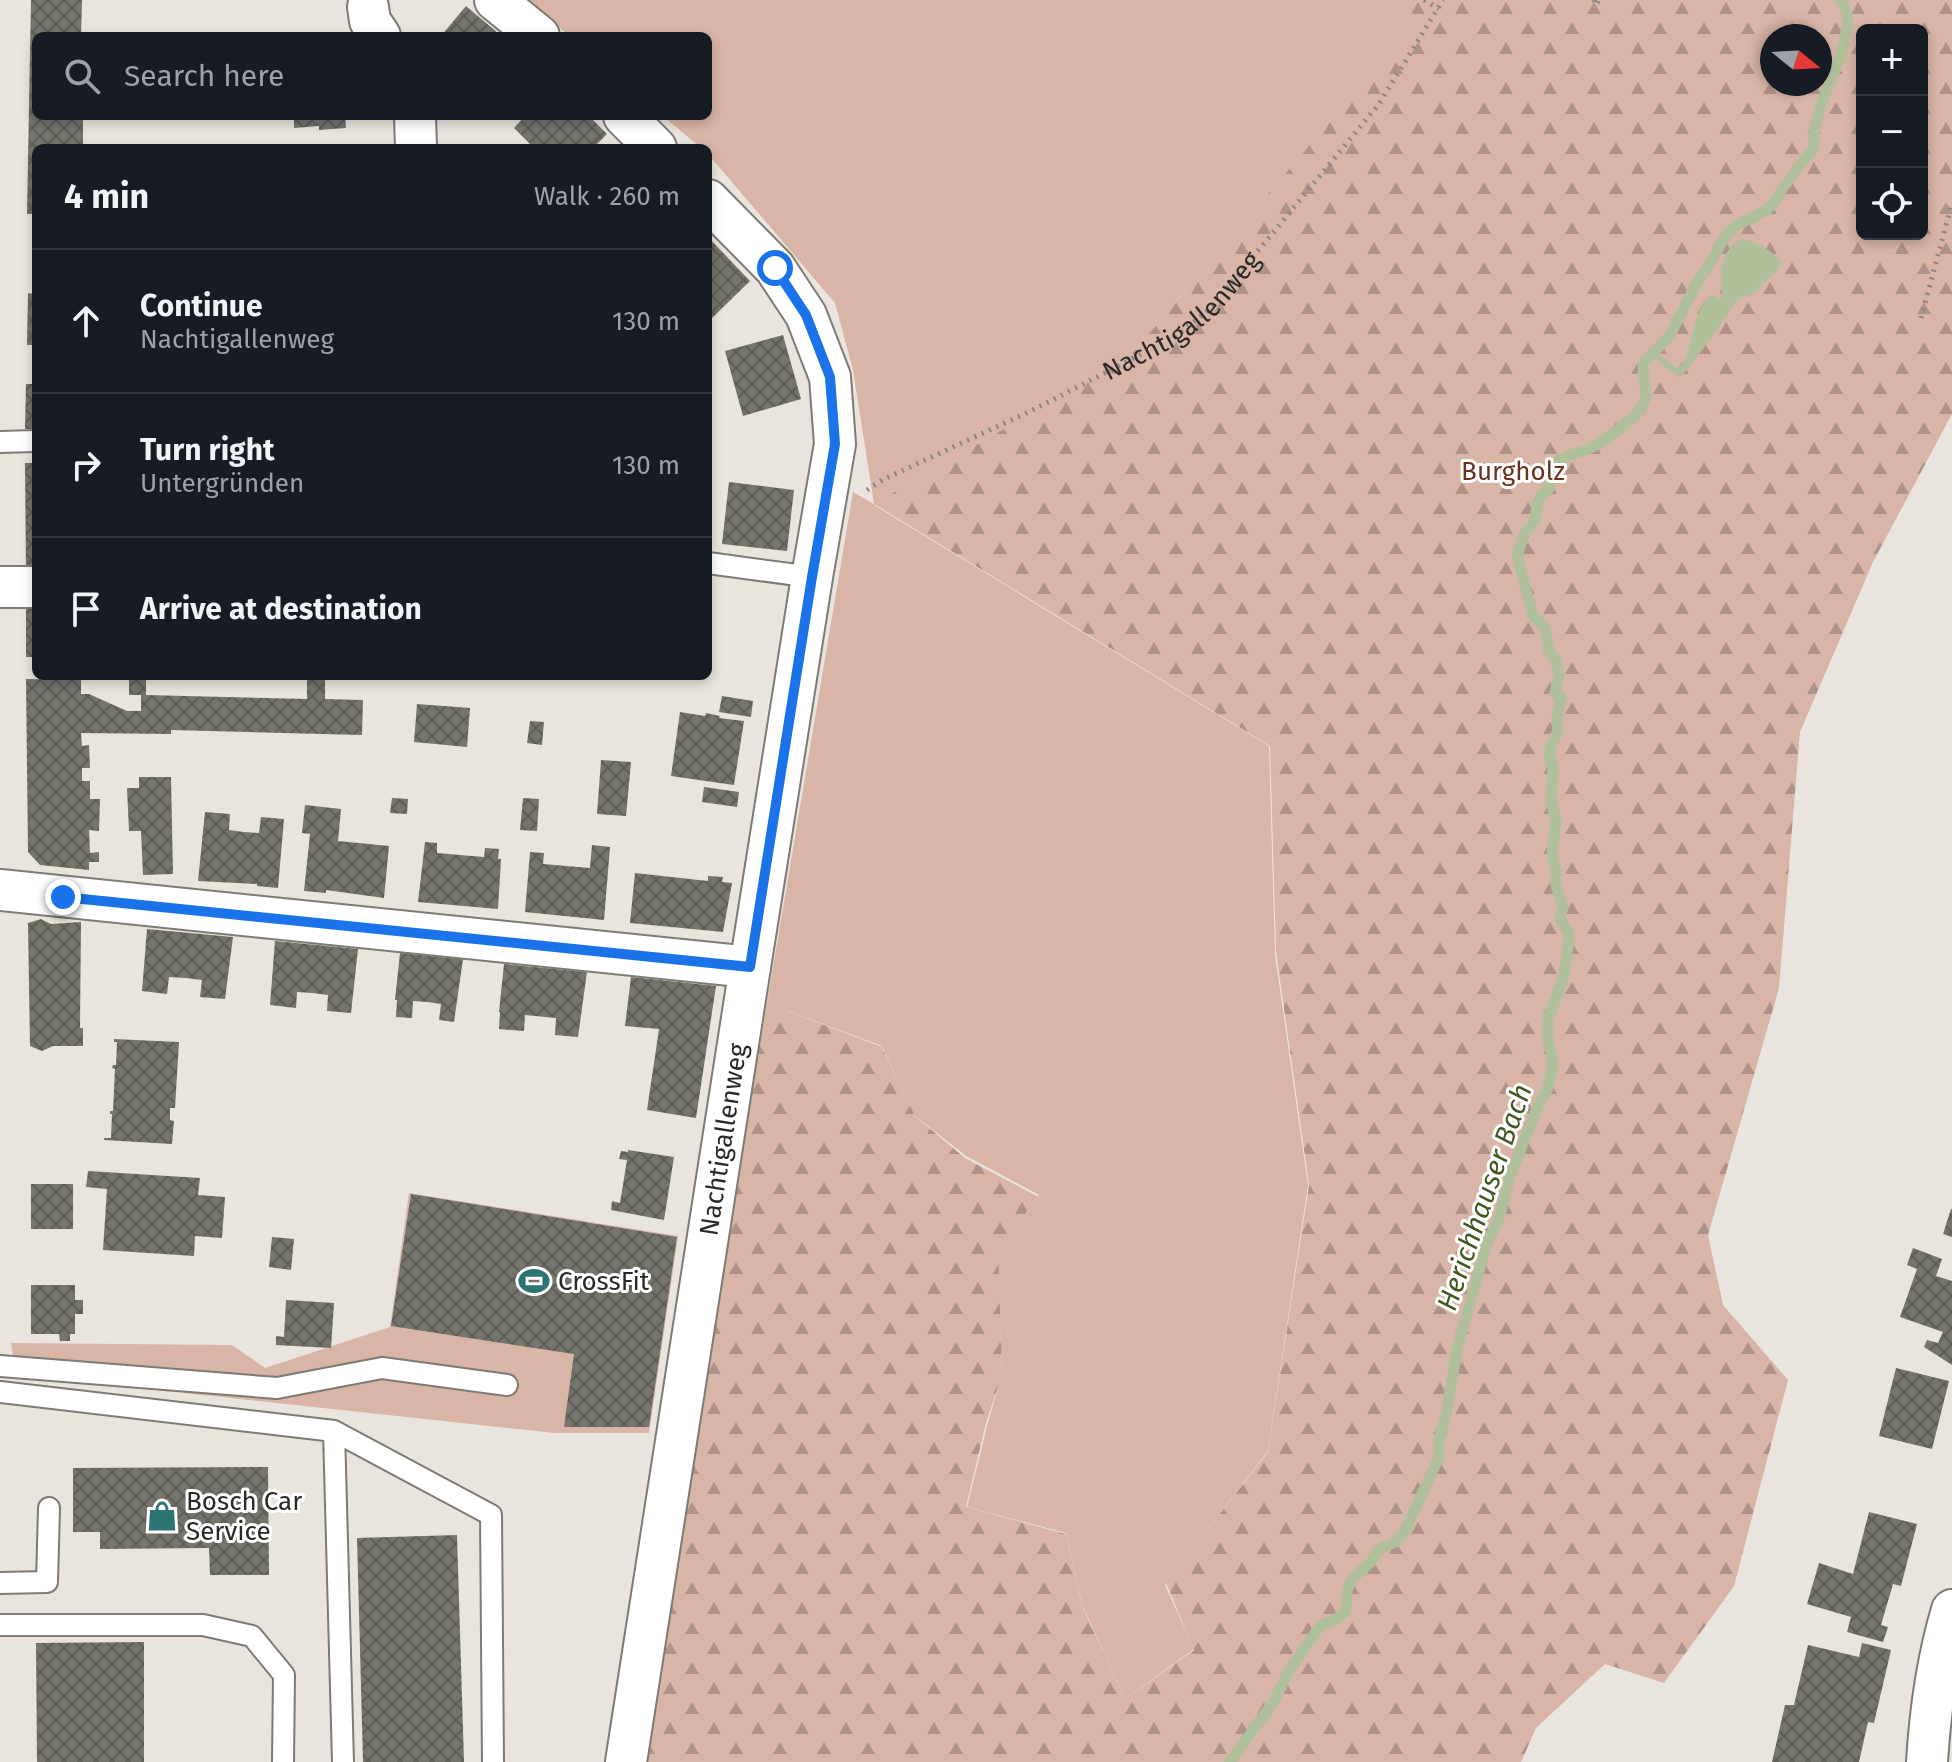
<!DOCTYPE html>
<html lang="en">
<head>
<meta charset="utf-8">
<style>
	body { margin:0; font-family:"Fira Sans",sans-serif; background:#20242c; color:#f1f3f6 }
	.controls { position:absolute; right:24px; top:24px; display:grid; overflow:hidden; border-radius:12px; box-shadow:0 4px 12px #0003 }
	.controls button { width:72px; height:72px; display:grid; place-items:center; padding:0; border:0; border-bottom:2px solid #363941; background:#171b24; color:#f1f3f6; font:40px sans-serif }
	.compass { position:absolute; left:1760px; top:24px; width:72px; height:72px; border-radius:50%; background:#171b24; box-shadow:0 4px 12px #0003; rotate:108deg }
	.stop { position:absolute; width:24px; height:24px; margin:-18px; border:6px solid #1a73e8; border-radius:50%; background:#fff }
	.stop.end { background:#1a73e8; border-color:#fff; box-shadow:0 2px 8px #0008 }
	.list { margin:0; padding:0; list-style:none }
	h2 { display:flex; justify-content:space-between; align-items:center; height:104px; margin:0; padding:0 32px; font-size:34px }
	h2 small { font-size:26px; font-weight:400; color:#9ea1a6 }
	.list li { display:grid; grid-template-columns:52px 1fr auto; gap:24px; align-items:center; box-sizing:border-box; height:144px; padding:0 32px; border-top:2px solid #363941 }
	.list b { display:block; font-size:30px; white-space:nowrap }
	.list p { margin:0; font-size:26px; white-space:nowrap; color:#9ea1a6 }
	.list em { font-size:26px; font-style:normal; color:#9ea1a6 }
	.icon { flex:none; width:44px; height:44px; fill:none; stroke:currentColor; stroke-width:2; stroke-linecap:round; stroke-linejoin:round }
	.map { position:relative; flex:none; width:1952px; height:1762px; overflow:hidden }
	.search { position:absolute; background:#171b24; box-shadow:0 4px 12px #0003; left:32px; top:32px; width:680px; height:88px; display:flex; align-items:center; gap:20px; box-sizing:border-box; padding:0 28px; border-radius:12px; color:#9ea1a6; font-size:30px }
	.panel { position:absolute; background:#171b24; box-shadow:0 4px 12px #0003; left:32px; top:144px; width:680px; height:536px; border-radius:12px }
	.map>svg:first-child { display:block }
</style>
</head>
<body>
<div class="map">
<svg width="1952" height="1762" viewBox="0 0 1952 1762">
	<defs>
		<pattern id="forest-firs" width="22" height="20" patternUnits="userSpaceOnUse" patternTransform="scale(2)"><rect width="22" height="20" fill="#d8b5a7"/><path d="M5 1l3.5 6h-7zM16 11l3.5 6h-7z" fill="#af9388"/></pattern>
		<pattern id="building-cross-hatch" width="8" height="8" patternUnits="userSpaceOnUse" patternTransform="scale(2)"><rect width="8" height="8" fill="#74746d"/><path d="M0 0l8 8M0 8l8-8" fill="none" stroke="#5f5f5a"/></pattern>
	</defs>
	<rect width="100%" height="100%" fill="#e9e5de"/>
	<path fill="#d8b5a7" d="M527,0H1389L1420,17L1129,357L874,505L1269,746L1275,955L1308,1185L1268,1451L1165,1585L1194,1649L1125,1699L1082,1605L1066,1533L967,1507L987,1426L1002,1374L997,1247L1039,1195L966,1156L914,1115L882,1046L767,1003L853,492L874,504L853,370L835,303L708,154V148H701L663,116H708V36H569Z
		M409,1193L678,1236L649,1433H555L16,1375L11,1343L232,1345L265,1368L390,1327Z"/>
	<path fill="url(#forest-firs)" fill-rule="evenodd" d="M1389,0H1952V414L1873,562L1800,732L1779,988L1708,1235L1723,1305L1788,1380L1734,1586L1664,1683L1605,1664L1536,1728L1521,1762H636L657,1617L767,1003L882,1047L915,1116L965,1158L1039,1197L998,1246L1002,1375L986,1423L966,1507L1066,1534L1082,1606L1125,1699L1194,1650L1166,1583L1268,1452L1309,1185L1276,952L1270,746L874,504L1129,357L1419,17ZM1862,30H1922V234H1862ZM1772,36H1820V84H1772Z"/>
	<path fill="#afc09b" d="M1741,239C1758,240 1769,250 1781,261L1778,270L1752,295L1739,298L1692,364L1680,378L1664,367L1653,355L1655,352L1678,369C1695,351 1689,315 1711,295L1720,299C1725,284 1720,284 1721,272C1722,259 1729,245 1741,239Z"/>
	<g fill="none" stroke-linecap="round" stroke-linejoin="round">
		<path stroke="#afc09b" stroke-width="11" d="M1230,1762L1274,1701L1288,1673L1320,1626L1337,1619L1346,1611L1347,1590L1353,1578L1371,1562L1379,1549L1395,1542L1404,1533L1439,1457V1439L1446,1415L1457,1349L1487,1243L1499,1219L1510,1176L1522,1146L1540,1102L1548,1088L1553,1064L1547,1034L1548,1019L1564,976L1569,939L1568,931L1560,918L1563,907L1555,882L1557,875L1552,854L1556,821L1551,801L1553,768L1549,754L1551,746L1558,731L1557,717L1561,697L1555,693L1559,676L1556,660L1549,650L1545,627L1533,616L1517,556L1524,535L1535,520L1537,504L1541,496L1549,489C1549,478 1550,469 1559,461C1566,454 1579,454 1588,449C1603,442 1639,417 1645,401C1648,392 1642,375 1643,364L1670,335L1695,287L1727,234L1736,225L1764,212L1773,204L1782,189L1814,147V131L1820,107L1840,58L1848,24L1847,13L1841,0"/>
	</g>
	<path fill="url(#building-cross-hatch)" d="M31,0H82L81,36H36V116H83V148H36V214H27Z
		M466,6L492,28L501,36H441Z
		M294,116H345L346,128L319,130V126L294,128Z
		M525,116H589L607,134L593,148H534L514,128Z
		M708,237L750,281L708,322Z
		M28,293L36,294V345H27Z
		M783,335L801,399L743,416L725,351Z
		M26,384H36V429H25Z
		M25,463H36V571H26Z
		M729,482L794,490L787,551L722,544Z
		M26,601H36V657H26Z
		M129,676H146V695L307,699V676H325V699L363,700L362,735L171,730V734L81,733L82,746L89,745L90,768H82V781H90V799H100L99,831L89,830L90,853L99,852V862H89V870L40,865L28,852L26,679L81,680V694H89L127,711H141V695H129Z
		M722,696L753,701L751,717L719,712Z
		M417,704L470,708L467,747L414,742Z
		M680,712L705,716L706,713L720,716L719,718L744,721L734,785L671,776Z
		M530,721L544,722L542,745L527,743Z
		M601,760L631,762L626,816L597,814Z
		M139,777H171L173,874L143,875L141,831H129L127,788H139Z
		M704,787L739,792L737,807L702,802Z
		M392,798L408,799L407,814L390,813Z
		M523,798L539,799L537,831L520,830Z
		M305,805L341,809L338,841L389,846L384,898L326,890V893L304,891L310,834L302,833Z
		M205,812L230,814L229,830L244,832L259,833L261,817L284,819L278,888L257,886V884L198,881Z
		M425,842L437,843V853L484,857L485,848L499,849L498,859H501L498,909L418,902Z
		M592,845L610,847L604,920L525,912L530,852L544,853L543,864L590,868Z
		M635,873L708,881V876L723,877L722,882L732,883L723,932L630,923Z
		M41,919L51,924L81,922L80,1028H83V1046H53L42,1051L30,1046L28,923Z
		M147,929L233,937L225,999L200,997L202,980L186,978L169,977L167,994L142,991Z
		M275,941L358,949L351,1013L327,1011L328,995L312,993L297,992L296,1008L270,1005Z
		M400,953L463,959L454,1022L439,1020L441,1004L427,1002L413,1001L412,1018L396,1017L397,1000H395Z
		M504,964L587,972L578,1037L555,1035L556,1018L525,1015L524,1031L499,1029L500,1012H499Z
		M631,977L716,986L696,1118L647,1110L659,1029L625,1026Z
		M114,1039L179,1042L175,1108H170V1120L174,1121L172,1144L104,1140V1138H111L112,1114H110V1111H113L115,1069L112,1068L113,1065H116L117,1042H114Z
		M628,1150L674,1157L664,1220L611,1210L612,1201L620,1203L627,1160L619,1159L621,1151L628,1152Z
		M88,1171L200,1178L198,1195L225,1197L222,1238L195,1236L194,1256L103,1250L107,1189L86,1187Z
		M31,1184H73V1229H31Z
		M411,1194L677,1237L649,1427H564L574,1354L391,1326Z
		M1951,1209H1952V1237L1943,1234Z
		M272,1237L294,1239L291,1270L269,1267Z
		M1913,1248L1942,1259L1936,1276L1952,1281V1365L1924,1347L1927,1340L1938,1343L1943,1332L1900,1317L1917,1269L1907,1265Z
		M31,1285H75V1300H83V1314H75V1334H70V1341H60L59,1334H31Z
		M286,1300L334,1303L331,1348L276,1345V1336L284,1337Z
		M1896,1368L1949,1381L1932,1449L1879,1436Z
		M268,1467L269,1575H210L209,1548L100,1549V1532H73V1468Z
		M1869,1512L1917,1524L1901,1586L1893,1584L1881,1625L1888,1627L1883,1642L1847,1632L1851,1617L1807,1604L1819,1563L1853,1574Z
		M457,1535L464,1762H363L357,1538Z
		M144,1642V1762H37L36,1643Z
		M1862,1643L1891,1650L1874,1723L1868,1722L1859,1762H1772L1785,1705H1794L1808,1645L1859,1657Z"/>
	<g fill="none" stroke-linecap="round" stroke-linejoin="round">
		<g stroke="#7e7a74" stroke-width="24">
			<path id="lane" d="M0,442L36,441
				M708,563L812,577
				M0,1366L277,1388L382,1368L507,1385
				M0,1392L334,1431L491,1515L493,1762
				M334,1431L343,1762
				M0,1583L47,1582L49,1508
				M0,1625H203L252,1636L284,1675L283,1762"/>
		</g>
		<g stroke="#7e7a74" stroke-width="44">
			<g id="street">
				<path d="M495,0L539,36"/>
				<path d="M368,7L370,21L380,36"/>
				<path d="M415,116L416,148"/>
				<path d="M624,116L656,148"/>
				<path d="M0,587H36"/>
				<path d="M0,890L750,967"/>
				<path id="s2" d="M626,1762L750,967L812,577L835,444L830,377L806,315L775,268L708,200"/>
				<path d="M1927,1762C1930,1712 1938,1657 1952,1610"/>
			</g>
		</g>
		<g stroke="#8b8884" stroke-width="5" stroke-dasharray="2 6" stroke-linecap="butt">
			<path d="M1424,0L1439,9"/>
			<path d="M1594,0L1596,5L1599,0"/>
			<path d="M1921,318L1952,203"/>
			<path id="s1" d="M867,490L882,480L1035,409L1176,336L1211,308L1379,104L1443,0"/>
		</g>
		<use href="#lane" stroke="#fff" stroke-width="20"/>
		<use href="#street" stroke="#fff" stroke-width="40"/>
	</g>
	<g fill="none" stroke-linecap="round" stroke-linejoin="round">
		<path stroke="#1a73e8" stroke-width="10" d="M63,897L750,967L812,577L835,444L830,377L806,315L775,268"/>
	</g>
	<defs>
		<g id="stadium-bare" transform="scale(2.4)"><path d="M0-5a6.5 5 0 1 0 0 10a6.5 5 0 1 0 0-10ZM-3.5-1.8h7v3.6h-7Z" fill="#2c7572" stroke="#fff" stroke-width="2.5" paint-order="stroke"/></g>
		<g id="shop-bare" transform="scale(2.4)"><path d="M-5-2.5h2.3a2.7 3.5 0 0 1 5.4 0H5L5.5 6h-11ZM-1.5-2.5h3a1.5 2.3 0 0 0-3 0Z" fill="#2c7572" stroke="#fff" stroke-width="2.5" paint-order="stroke"/></g>
	</defs>
	<g fill-rule="evenodd">
		<use href="#stadium-bare" x="534" y="1281"/>
		<use href="#shop-bare" x="162" y="1516"/>
	</g>
	<g text-anchor="middle" stroke-width="6" stroke-linejoin="round" paint-order="stroke">
		<g font-size="26" fill="#2b2927" stroke="#fff">
			<text dy="9" stroke="none"><textPath href="#s1" startOffset="362">Nachtigallenweg</textPath></text>
			<text dy="9" stroke="none"><textPath href="#s2" startOffset="630">Nachtigallenweg</textPath></text>
		</g>
		<g font-size="26" fill="#68321d" stroke="#fff">
			<text x="1513" y="480">Burgholz</text>
		</g>
		<g font-size="26" fill="#2b2927" stroke="#fff" text-anchor="start">
			<text x="558" y="1290">CrossFit</text>
			<text x="186" y="1510">Bosch Car<tspan x="186" dy="30">Service</tspan></text>
		</g>
		<g font-size="28" font-style="italic" fill="#425821" stroke="#fff">
			<text transform="translate(1484 1197) rotate(-71)" y="10">Herichhauser Bach</text>
		</g>
	</g>
</svg>
<div class="controls">
<button>+</button>
<button>−</button>
<button><svg class="icon" aria-label="locate" viewBox="0 0 24 24"><circle cx="12" cy="12" r="6"/><path d="M12 2v4M12 18v4M2 12h4M18 12h4"/></svg></button>
</div>
<svg class="compass" viewBox="-18 -18 36 36"><path d="M0-13l5 13h-10z" fill="#e53935"/><path d="M0 13l5-13h-10z" fill="#9ea1a6"/></svg>
<div class="stop" style="left:775px;top:268px"></div>
<div class="stop end" style="left:63px;top:897px"></div>
<div class="search"><svg class="icon" aria-label="search" viewBox="0 0 24 24"><circle cx="10" cy="10" r="6"/><path d="M15 15l6 6"/></svg>Search here</div>
<section class="panel">
<h2>4 min<small>Walk · 260 m</small></h2>
<ul class="list">
<li><svg class="icon" aria-label="ahead" viewBox="0 0 24 24"><path d="M12 20V5M6 11l6-6 6 6"/></svg><div><b>Continue</b><p>Nachtigallenweg</p></div><em>130 m</em></li>
<li><svg class="icon" aria-label="right" viewBox="0 0 24 24"><path d="M7 20v-9h11M14 6l5 5-5 5"/></svg><div><b>Turn right</b><p>Untergründen</p></div><em>130 m</em></li>
<li><svg class="icon" aria-label="arrive" viewBox="0 0 24 24"><path d="M6 21V4h12l-3 4 3 4H6"/></svg><div><b>Arrive at destination</b></div></li>
</ul>
</section>
</div>
</body>
</html>
